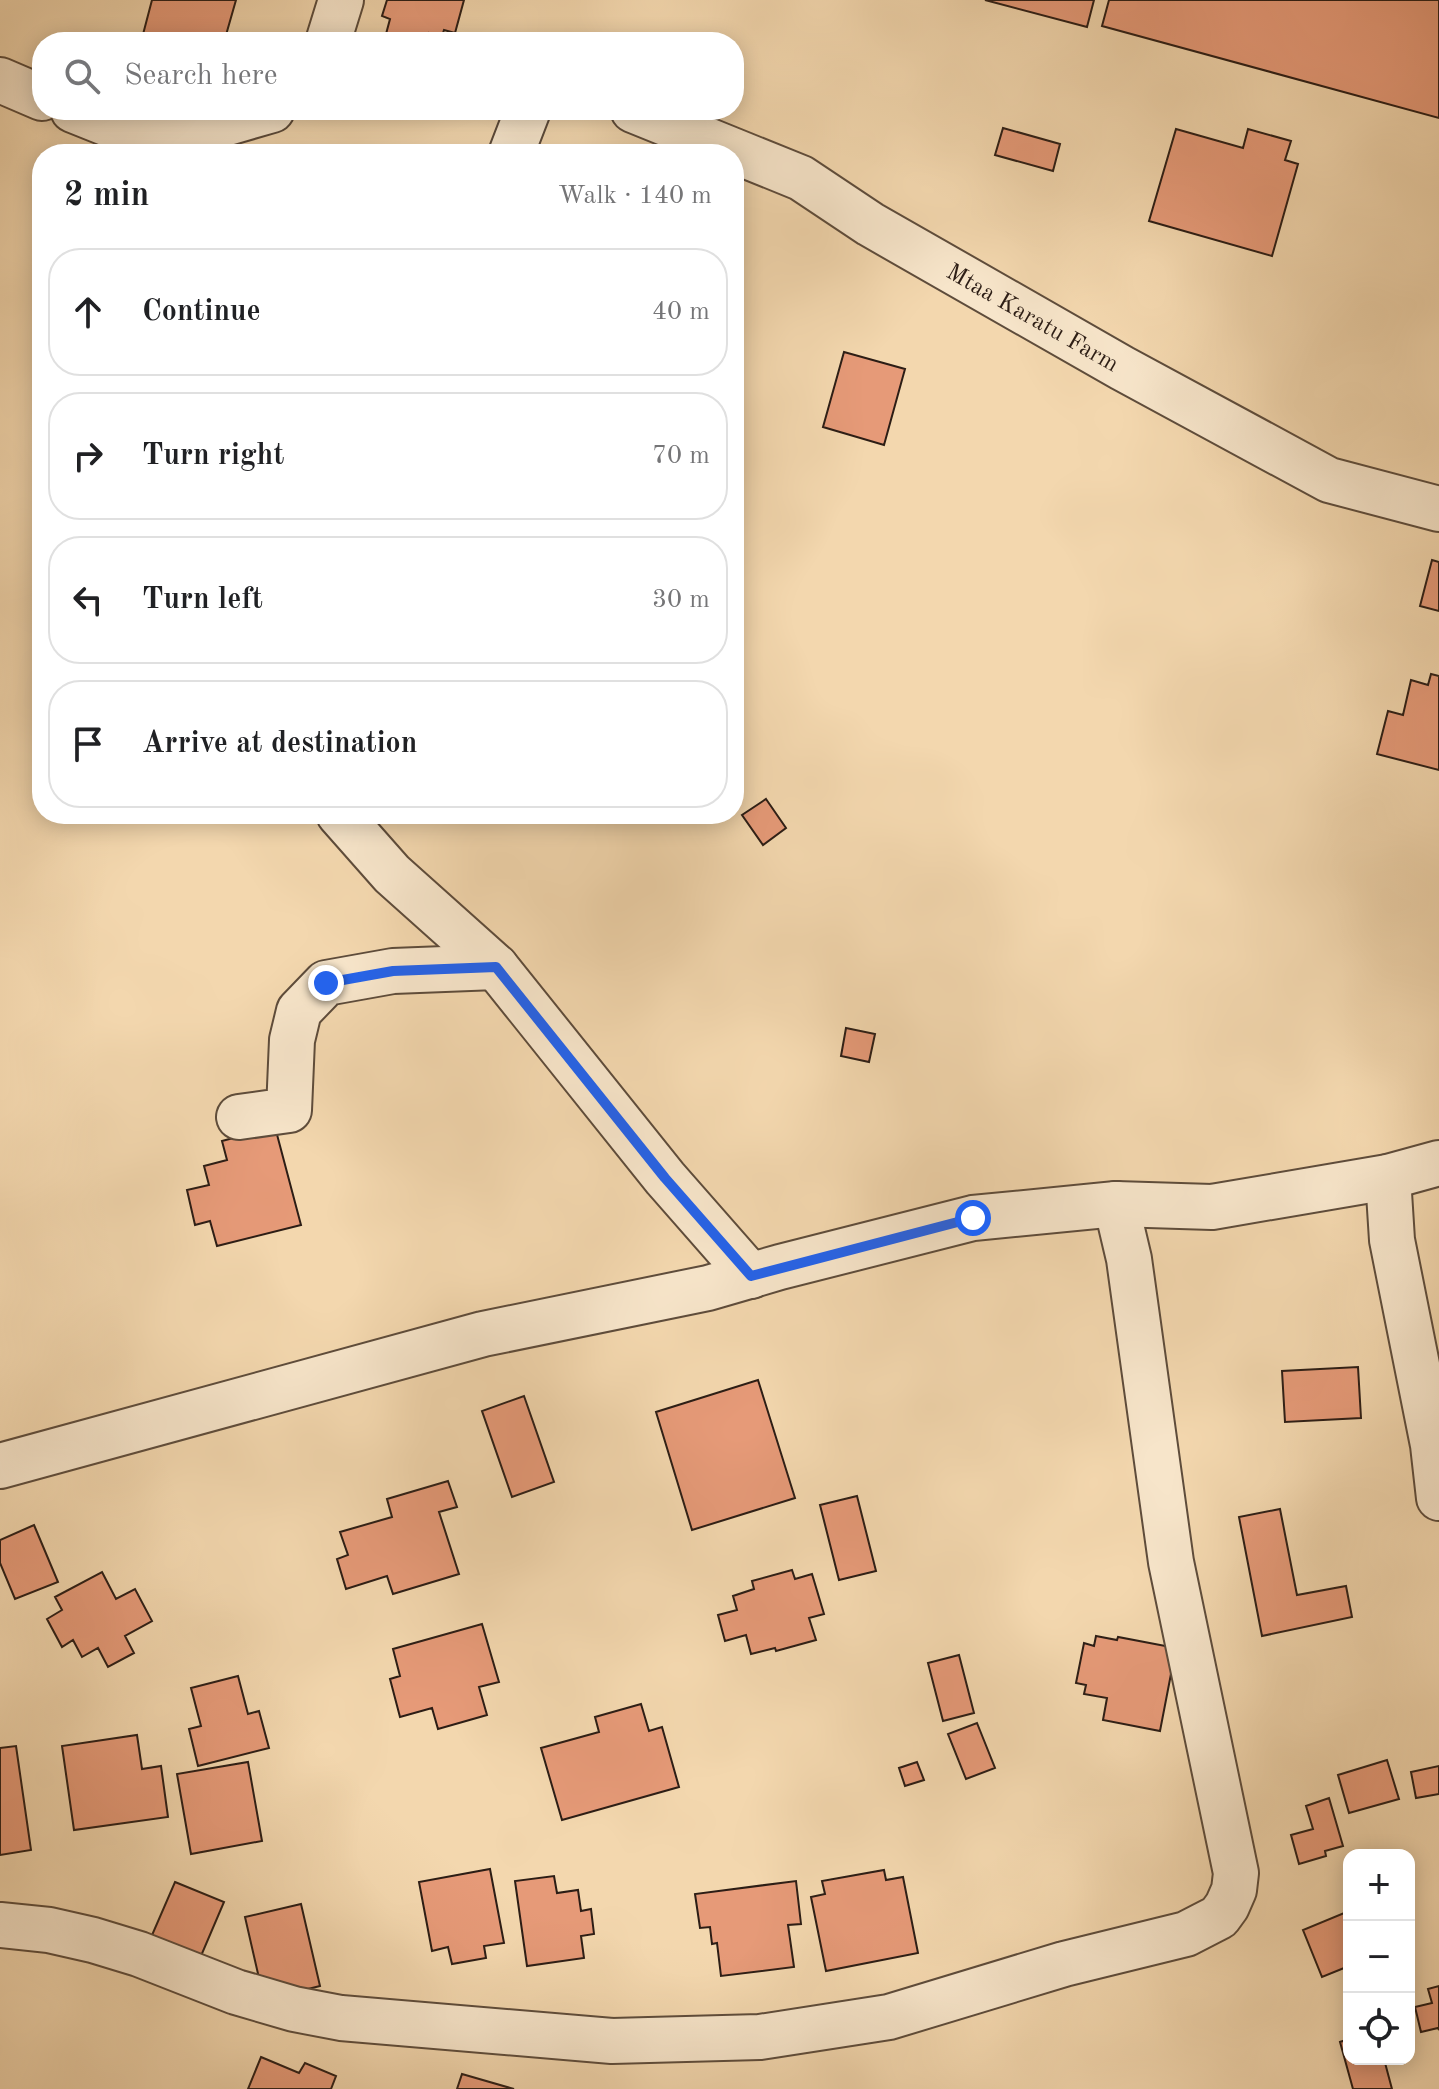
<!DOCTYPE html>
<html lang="en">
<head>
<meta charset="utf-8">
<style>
	body { margin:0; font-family:"Old Standard TT",serif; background:#f2f2f2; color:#202124 }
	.controls { position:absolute; right:24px; bottom:24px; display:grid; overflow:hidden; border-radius:16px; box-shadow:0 4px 20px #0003 }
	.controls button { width:72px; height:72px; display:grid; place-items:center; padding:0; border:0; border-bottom:2px solid #e0e0e0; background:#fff; color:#202124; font:40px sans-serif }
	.stop { position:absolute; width:24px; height:24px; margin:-18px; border:6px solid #2563eb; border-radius:50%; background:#fff }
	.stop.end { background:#2563eb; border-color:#fff; box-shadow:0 2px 8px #0008 }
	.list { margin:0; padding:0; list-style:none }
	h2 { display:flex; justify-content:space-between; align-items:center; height:104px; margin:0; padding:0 32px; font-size:34px }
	h2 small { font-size:26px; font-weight:400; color:#757577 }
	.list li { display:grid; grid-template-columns:52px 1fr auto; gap:24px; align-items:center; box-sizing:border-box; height:128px; margin:0 16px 16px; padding:0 16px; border:2px solid #e0e0e0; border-radius:32px }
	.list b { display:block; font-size:30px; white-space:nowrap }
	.list em { font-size:26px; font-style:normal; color:#757577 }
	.icon { flex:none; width:44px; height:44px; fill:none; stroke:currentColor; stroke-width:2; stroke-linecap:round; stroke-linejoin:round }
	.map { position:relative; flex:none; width:1439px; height:2089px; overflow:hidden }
	.search { position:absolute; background:#fff; box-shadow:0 4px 20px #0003; left:32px; top:32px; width:712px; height:88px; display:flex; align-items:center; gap:20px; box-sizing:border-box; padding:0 28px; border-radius:32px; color:#757577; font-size:30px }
	.panel { position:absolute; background:#fff; box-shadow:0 4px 20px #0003; left:32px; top:144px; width:712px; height:680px; border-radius:32px }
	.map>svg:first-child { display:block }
</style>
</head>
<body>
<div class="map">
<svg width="1439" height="2089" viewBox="0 0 1439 2089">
	<rect width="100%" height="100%" fill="#f3d7ae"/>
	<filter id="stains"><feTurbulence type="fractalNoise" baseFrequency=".0025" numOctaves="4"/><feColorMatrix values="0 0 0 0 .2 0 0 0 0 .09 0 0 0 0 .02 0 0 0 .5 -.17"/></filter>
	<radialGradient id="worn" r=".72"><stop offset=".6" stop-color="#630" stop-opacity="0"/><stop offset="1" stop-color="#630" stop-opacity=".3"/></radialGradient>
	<path fill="#e69a78" stroke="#2c1d15" stroke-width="2" d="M152,0H236L224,42H141Z
		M387,0H464L455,33L444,30L442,36L429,33L427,39L408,34L407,40L386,34L390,19L382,16Z
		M985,0H1094L1087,27Z
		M1109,0H1439V118L1102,26Z
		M1003,128L1060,144L1053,171L995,155Z
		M1176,129L1243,148L1248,129L1291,141L1285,160L1298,164L1272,256L1149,221Z
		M844,352L905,369L884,445L823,427Z
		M1432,560L1439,562V611L1420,606Z
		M1431,674L1439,676V770L1377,754L1388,711L1403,715L1411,680L1428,685Z
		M766,799L786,828L763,845L742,815Z
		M846,1028L875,1034L869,1062L841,1056Z
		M275,1127L301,1225L217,1246L210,1221L195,1225L187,1190L209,1185L204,1166L227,1160L222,1141Z
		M1358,1367L1361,1418L1285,1422L1282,1371Z
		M758,1380L795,1498L692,1530L656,1412Z
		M524,1396L554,1482L512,1497L482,1411Z
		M448,1481L457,1507L439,1512L459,1574L393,1594L387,1576L346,1589L337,1559L348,1555L340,1532L392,1517L387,1499Z
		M857,1496L876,1571L839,1580L820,1505Z
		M1280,1509L1297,1595L1346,1586L1352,1617L1262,1636L1239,1517Z
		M34,1525L58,1582L15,1599L0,1563V1540Z
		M792,1570L795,1579L812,1574L824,1614L809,1618L816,1640L776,1651L775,1648L751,1654L746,1635L725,1641L718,1615L737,1610L733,1596L754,1589L752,1581Z
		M102,1572L116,1599L135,1589L152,1621L125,1636L134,1653L108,1667L98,1648L82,1657L73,1640L62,1647L47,1619L62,1610L55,1597Z
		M482,1624L499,1682L479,1687L487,1715L438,1729L432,1708L400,1717L390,1679L400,1676L393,1649Z
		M1096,1636L1117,1640L1118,1637L1176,1648L1160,1731L1103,1720L1107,1698L1084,1694L1086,1685L1076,1683L1084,1643L1094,1646Z
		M959,1655L974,1713L943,1721L928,1663Z
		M238,1676L248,1714L259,1711L269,1748L198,1766L189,1729L201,1726L191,1688Z
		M641,1704L649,1731L662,1727L679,1787L562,1820L541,1748L599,1732L595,1717Z
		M977,1723L995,1768L966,1779L948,1734Z
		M137,1735L142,1769L161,1766L168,1817L74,1830L62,1746Z
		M16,1746L31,1850L0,1855V1748Z
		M1387,1760L1399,1799L1349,1813L1338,1775Z
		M248,1762L262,1841L191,1854L177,1774Z
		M917,1762L924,1780L905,1786L899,1768Z
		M1439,1766V1794L1416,1798L1411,1772Z
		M1329,1798L1343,1846L1325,1851L1326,1856L1299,1864L1291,1835L1313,1829L1306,1806Z
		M490,1869L504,1943L484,1946L486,1958L452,1964L448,1947L432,1951L419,1882Z
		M884,1870L886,1880L903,1877L918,1953L826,1971L811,1897L825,1894L822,1881Z
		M554,1876L557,1893L578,1890L581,1911L591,1909L594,1934L581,1936L584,1958L527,1966L515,1881Z
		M796,1881L801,1924L788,1925L794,1967L721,1976L717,1943L712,1944L710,1927L700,1928L695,1894Z
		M175,1882L224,1902L195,1970L146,1949Z
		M301,1904L320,1986L264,2000L245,1917Z
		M1349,1911V1966L1322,1977L1303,1930Z
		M1439,1986V2030L1438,2028L1421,2032L1415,2007L1432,2003L1428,1989Z
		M1349,2039V2059H1384L1392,2089H1353L1340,2042Z
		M261,2057L299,2073L305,2063L336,2076L331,2089H248Z
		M462,2074L514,2089H457Z"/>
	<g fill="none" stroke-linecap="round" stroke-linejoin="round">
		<g stroke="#5e4c3b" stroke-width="48">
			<g id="street">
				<path d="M328,42L341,0"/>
				<path d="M0,80L42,98"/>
				<path d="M73,110L118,128L203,130L272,110"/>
				<path id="s1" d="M633,110L801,178L870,224L1122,368L1329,480L1439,509"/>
				<path d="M511,154L528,110"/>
				<path d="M339,814L392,874L496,967L665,1178L751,1276"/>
				<path d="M239,1117L289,1110L292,1040L299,1011L326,983L393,971L496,967"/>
				<path d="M1388,1177L1392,1240L1433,1445L1439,1498"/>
				<path d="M0,1466L483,1334L708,1288L780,1267L973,1218L1116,1204L1212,1207L1388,1177L1439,1163"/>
				<path d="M0,1925L49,1930L93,1940L139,1954L236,1992L294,2009L341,2018L612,2041L760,2037L889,2017L1064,1964L1186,1934L1219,1917L1227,1906L1234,1890L1236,1873L1171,1562L1129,1259L1116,1204"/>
			</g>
		</g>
		<use href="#street" stroke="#f7e5ca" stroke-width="44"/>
	</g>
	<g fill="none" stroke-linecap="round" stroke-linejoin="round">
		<path stroke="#2563eb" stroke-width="10" d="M326,983L393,971L496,967L665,1178L751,1276L973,1218"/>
	</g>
	<g text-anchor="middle" stroke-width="8" stroke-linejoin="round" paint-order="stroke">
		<g font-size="24" fill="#2c1d15" stroke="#f7e5ca">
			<text dy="8" stroke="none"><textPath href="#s1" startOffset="452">Mtaa Karatu Farm</textPath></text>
		</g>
	</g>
	<rect width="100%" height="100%" filter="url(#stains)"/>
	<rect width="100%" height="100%" fill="url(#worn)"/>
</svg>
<div class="controls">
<button>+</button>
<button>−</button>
<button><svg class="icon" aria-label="locate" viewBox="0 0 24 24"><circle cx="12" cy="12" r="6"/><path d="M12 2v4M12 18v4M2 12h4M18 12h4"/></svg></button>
</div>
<div class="stop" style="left:973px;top:1218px"></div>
<div class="stop end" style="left:326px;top:983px"></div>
<div class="search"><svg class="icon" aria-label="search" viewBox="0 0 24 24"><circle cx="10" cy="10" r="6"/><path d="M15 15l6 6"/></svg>Search here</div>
<section class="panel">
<h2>2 min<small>Walk · 140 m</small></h2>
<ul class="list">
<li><svg class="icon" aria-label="ahead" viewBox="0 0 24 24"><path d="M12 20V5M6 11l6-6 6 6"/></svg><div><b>Continue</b></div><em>40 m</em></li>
<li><svg class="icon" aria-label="right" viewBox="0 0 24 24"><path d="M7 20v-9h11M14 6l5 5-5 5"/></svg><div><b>Turn right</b></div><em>70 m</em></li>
<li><svg class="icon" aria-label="left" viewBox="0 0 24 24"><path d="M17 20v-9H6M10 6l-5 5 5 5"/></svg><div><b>Turn left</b></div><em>30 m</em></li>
<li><svg class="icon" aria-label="arrive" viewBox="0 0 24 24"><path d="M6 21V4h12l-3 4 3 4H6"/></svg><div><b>Arrive at destination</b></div></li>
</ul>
</section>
</div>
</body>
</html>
